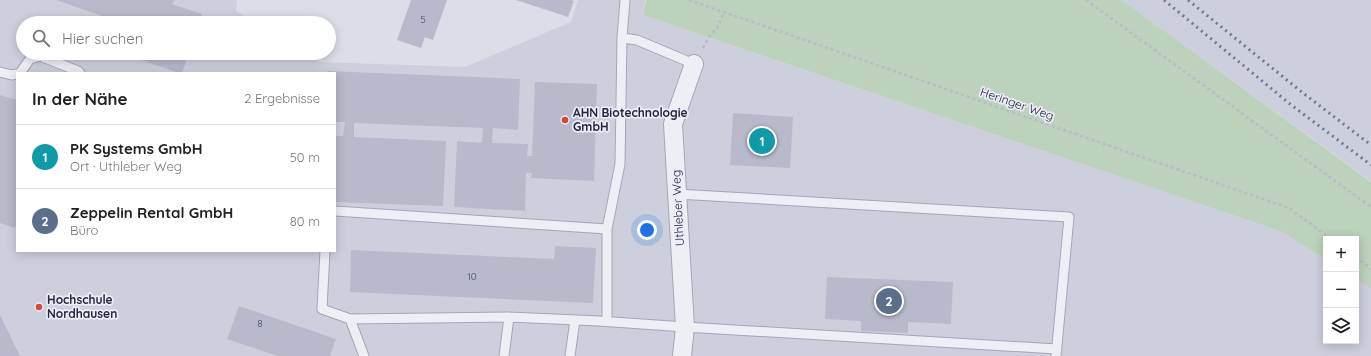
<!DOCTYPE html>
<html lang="de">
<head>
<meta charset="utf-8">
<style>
	body { margin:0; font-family:Quicksand,sans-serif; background:#f6f6f6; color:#202124 }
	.controls { position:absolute; right:12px; bottom:12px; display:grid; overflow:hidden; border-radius:0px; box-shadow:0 2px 10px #0003 }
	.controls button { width:36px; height:36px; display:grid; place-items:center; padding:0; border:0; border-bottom:1px solid #e0e0e0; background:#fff; color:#202124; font:20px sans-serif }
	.you { position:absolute; left:647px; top:230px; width:14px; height:14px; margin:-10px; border:3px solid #fff; border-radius:50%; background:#1a73e8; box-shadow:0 0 0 6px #1a73e833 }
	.badge { display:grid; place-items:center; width:26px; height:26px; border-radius:50%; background:#2563eb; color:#fff; font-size:13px; font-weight:700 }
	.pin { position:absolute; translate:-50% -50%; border:2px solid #fff; box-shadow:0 1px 4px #0006 }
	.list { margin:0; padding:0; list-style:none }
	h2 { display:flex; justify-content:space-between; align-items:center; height:52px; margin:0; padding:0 16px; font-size:17px }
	h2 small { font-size:13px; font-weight:400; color:#757577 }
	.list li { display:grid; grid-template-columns:26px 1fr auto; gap:12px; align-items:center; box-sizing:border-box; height:64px; padding:0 16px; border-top:1px solid #e0e0e0 }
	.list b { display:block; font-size:15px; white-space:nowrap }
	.list p { margin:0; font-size:13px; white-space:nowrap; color:#757577 }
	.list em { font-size:13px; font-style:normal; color:#757577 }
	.icon { flex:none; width:22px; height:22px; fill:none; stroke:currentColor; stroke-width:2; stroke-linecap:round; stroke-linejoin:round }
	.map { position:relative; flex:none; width:1371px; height:356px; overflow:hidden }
	.search { position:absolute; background:#fff; box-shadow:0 2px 10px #0003; left:16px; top:16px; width:320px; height:44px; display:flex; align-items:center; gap:10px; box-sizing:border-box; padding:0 14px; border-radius:22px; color:#757577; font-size:15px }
	.panel { position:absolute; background:#fff; box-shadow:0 2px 10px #0003; left:16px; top:72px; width:320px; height:180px; border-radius:0px }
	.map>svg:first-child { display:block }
</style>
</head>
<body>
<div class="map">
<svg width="1371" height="356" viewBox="0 0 1371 356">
	<rect width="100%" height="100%" fill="#dbdde7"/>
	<path fill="#cdcfdd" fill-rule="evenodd" d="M0,0H237L236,11L256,23H23V53H304L320,62L465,67L571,22L578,0H645L643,15L1283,232L1326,260V341H1356V279L1371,289V356H0ZM17,73H335V251H17Z
		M1122,0H1371V182L1368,179Z"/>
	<path fill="#bcd2bc" d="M646,0H1122L1371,182V289L1356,279V239H1326V260L1283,232L643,15Z"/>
	<path fill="#b8bacb" d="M56,0H174L172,4L202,14L199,23H106L108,18Z
		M411,0H447L433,40L425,37L421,48L397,40Z
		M516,0H571L574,1L568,17Z
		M121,53H189L182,73H179Z
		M328,71L520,79L518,130L493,128L492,143L528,144L527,156H532L535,82L597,84L594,181L531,178L532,173H526L525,211L454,207L457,141L482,143L483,128L354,123V137L446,141L443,206L335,202V136H343L345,122H335V73H328Z
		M0,95L17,100V222L15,228L0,223Z
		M733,113L793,117L790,168L730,165Z
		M555,246L596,248L593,303L350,292L351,250L554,259Z
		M827,277L953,282L951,324L908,322V333L861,331V321L825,319Z
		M239,306L336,339L330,356H278L227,339Z
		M0,315L20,356H0Z"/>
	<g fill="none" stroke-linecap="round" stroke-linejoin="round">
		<g stroke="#a4a6b5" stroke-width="11">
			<path id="service" d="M622,38L637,40L694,64
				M0,72L12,75L17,74
				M20,73L30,59L40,56L78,71L80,73
				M677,194L1069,217L1056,356
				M335,211L607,229
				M325,251L322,309L350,319
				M607,321V229L620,164L622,38L625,0
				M364,356L350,319L509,317L599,321L685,327L1057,349
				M504,356L509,317
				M570,356L575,320"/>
		</g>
		<g stroke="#a4a6b5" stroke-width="20">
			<path id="minor" d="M682,356L685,327L673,124L694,64"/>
		</g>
		<path stroke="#b9bbc6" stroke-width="2.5" stroke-dasharray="3 3" stroke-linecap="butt" d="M689,0L1289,208L1331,239
			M1086,0L1371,207
			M703,48L709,37L717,28L724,12
			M1356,257L1371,269"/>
		<use href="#service" stroke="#eeeff5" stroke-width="9"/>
		<use href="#minor" stroke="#eeeff5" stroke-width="18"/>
		<path stroke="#747792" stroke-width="3" stroke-dasharray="2 4" stroke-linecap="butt" d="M1164,0L1290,104L1371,165
			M1188,0L1303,93L1371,145"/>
	</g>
	<g fill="#da4833" stroke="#ebecf5" stroke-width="1.5">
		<circle cx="565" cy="120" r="4"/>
		<circle cx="39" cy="307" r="4"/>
	</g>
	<g text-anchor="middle" stroke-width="3.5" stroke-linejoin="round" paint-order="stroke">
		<g font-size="10" fill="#494b62">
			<text x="423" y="23">5</text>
			<text x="472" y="280">10</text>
			<text x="260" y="327">8</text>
		</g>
		<g font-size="12" fill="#24263f" stroke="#ebecf5">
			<text transform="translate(1017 104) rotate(19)" y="4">Heringer Weg</text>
			<text transform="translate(678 208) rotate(-93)" y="4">Uthleber Weg</text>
		</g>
		<g font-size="12" font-weight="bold" fill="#24263f" stroke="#ebecf5" text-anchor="start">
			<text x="573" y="117">AHN Biotechnologie<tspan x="573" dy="14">GmbH</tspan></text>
			<text x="47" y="304">Hochschule<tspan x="47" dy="14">Nordhausen</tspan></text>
		</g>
	</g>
</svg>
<div class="controls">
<button>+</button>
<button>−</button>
<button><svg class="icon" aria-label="layers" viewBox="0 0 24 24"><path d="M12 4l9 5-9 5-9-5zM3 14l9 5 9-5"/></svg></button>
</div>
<div class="you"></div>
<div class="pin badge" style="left:762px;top:141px;background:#0f9aa8">1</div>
<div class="pin badge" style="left:889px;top:301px;background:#5c6f8a">2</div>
<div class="search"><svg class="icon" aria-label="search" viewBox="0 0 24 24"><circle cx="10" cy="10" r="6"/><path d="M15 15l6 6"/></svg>Hier suchen</div>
<section class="panel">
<h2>In der Nähe<small>2 Ergebnisse</small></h2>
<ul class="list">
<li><span class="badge" style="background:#0f9aa8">1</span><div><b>PK Systems GmbH</b><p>Ort · Uthleber Weg</p></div><em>50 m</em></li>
<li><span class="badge" style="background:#5c6f8a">2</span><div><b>Zeppelin Rental GmbH</b><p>Büro</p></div><em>80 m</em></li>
</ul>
</section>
</div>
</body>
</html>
